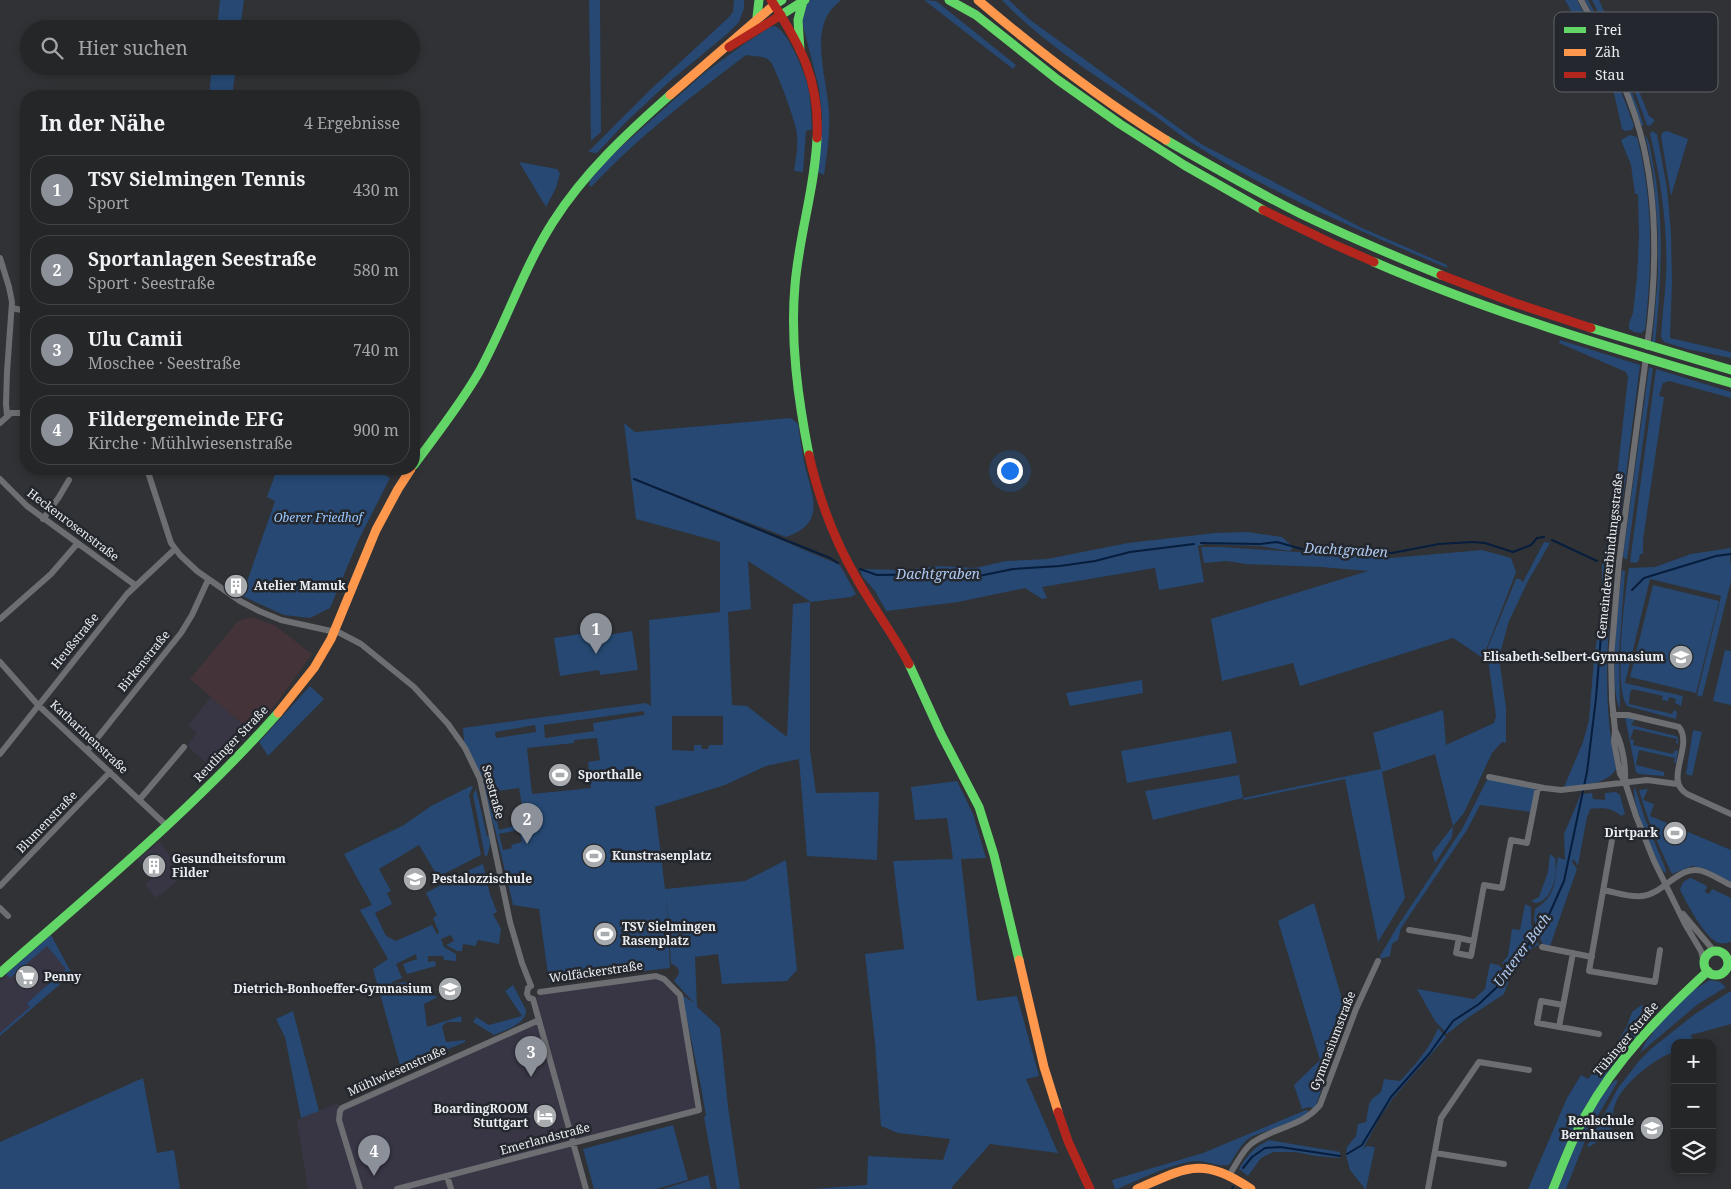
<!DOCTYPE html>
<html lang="de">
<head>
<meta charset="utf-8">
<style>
	body { margin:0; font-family:"Noto Serif",serif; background:#303234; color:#f1f3f6 }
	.controls { position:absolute; right:15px; bottom:15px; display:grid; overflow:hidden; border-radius:10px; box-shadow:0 2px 8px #0003 }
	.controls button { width:45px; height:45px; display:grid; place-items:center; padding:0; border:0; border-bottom:1px solid #414345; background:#242628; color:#f1f3f6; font:25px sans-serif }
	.you { position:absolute; left:1009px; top:470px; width:18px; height:18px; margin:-12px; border:4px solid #fff; border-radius:50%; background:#1a73e8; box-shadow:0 0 0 8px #1a73e833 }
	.badge { display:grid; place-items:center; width:32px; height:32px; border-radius:50%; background:#8c9099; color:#fff; font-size:16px; font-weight:700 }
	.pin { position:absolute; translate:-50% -41px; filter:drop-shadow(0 1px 2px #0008) }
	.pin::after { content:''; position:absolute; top:26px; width:18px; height:15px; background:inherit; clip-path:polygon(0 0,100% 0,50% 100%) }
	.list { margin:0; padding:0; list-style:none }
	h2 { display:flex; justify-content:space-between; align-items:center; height:65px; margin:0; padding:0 20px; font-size:21px }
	h2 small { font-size:16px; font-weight:400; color:#a3a5a8 }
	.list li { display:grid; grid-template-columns:32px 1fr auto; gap:15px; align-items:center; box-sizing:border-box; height:70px; margin:0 10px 10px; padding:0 10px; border:1px solid #414345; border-radius:20px }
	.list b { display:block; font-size:19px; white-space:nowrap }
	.list p { margin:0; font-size:16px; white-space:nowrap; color:#a3a5a8 }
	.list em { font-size:16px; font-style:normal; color:#a3a5a8 }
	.icon { flex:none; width:28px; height:28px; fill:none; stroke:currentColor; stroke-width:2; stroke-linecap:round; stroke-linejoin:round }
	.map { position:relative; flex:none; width:1731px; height:1189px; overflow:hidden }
	.search { position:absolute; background:#242628; box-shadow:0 2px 8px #0003; left:20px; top:20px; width:400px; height:55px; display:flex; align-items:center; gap:12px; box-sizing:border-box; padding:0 18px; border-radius:28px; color:#a3a5a8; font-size:19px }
	.panel { position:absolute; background:#242628; box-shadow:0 2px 8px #0003; left:20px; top:90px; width:400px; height:385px; border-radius:20px }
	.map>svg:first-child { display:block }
</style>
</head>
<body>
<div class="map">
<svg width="1731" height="1189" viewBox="0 0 1731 1189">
	<rect width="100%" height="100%" fill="#303235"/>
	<path fill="#383645" d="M211,697L251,731L215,770L187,746L197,733L188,725Z
		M160,841L179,871L181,878L156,898L145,885L151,878L137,860Z
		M50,936L70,974L0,1034V981Z
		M656,976L676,991L699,1110L574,1143L586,1189H308L297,1120L337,1103L342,1108L538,1020L536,999L540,994Z"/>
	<path fill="#443338" d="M251,617L274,625L312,654L276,704L251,731L190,679L238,621Z"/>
	<path fill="#264872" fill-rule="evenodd" d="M220,0H244L240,29H217Z
		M589,0H600L601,132L591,141Z
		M734,0H744V8L739,22L726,35L670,81L627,121L597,153L588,152L650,90L728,18L733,12Z
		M811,0H841C837,4 833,7 830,11C811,38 828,83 829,113C830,134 827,154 824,175L817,172L821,144L822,116L819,88L802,22L805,6Z
		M924,0L936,1L1016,65L1013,69Z
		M1002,0H1009L1029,19L1201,144L1362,228L1447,265V268C1360,231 1272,194 1192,143C1176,133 1162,120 1146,110C1099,78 1041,42 1002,0Z
		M1565,0H1577C1599,41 1619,82 1634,126L1632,130L1625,131L1622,129L1613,89Z
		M1585,0H1588C1610,41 1630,82 1644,126L1641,125C1628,81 1607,41 1585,0Z
		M1592,0H1599L1614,34H1616L1649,116L1655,120L1650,126L1647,125L1627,71Z
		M775,26C788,32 803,69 807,83C811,98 811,114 812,129L806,131L803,172L794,171C796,158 799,142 796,129C794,118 776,67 769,60C762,55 754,57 746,55C692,96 638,137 591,187L589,185L590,180L613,154L703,74L744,44L770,27Z
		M212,66H236L232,96H209Z
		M1652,131L1657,134L1667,188L1671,233L1672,281L1670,338L1731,352V358L1687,349L1664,342L1661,337C1662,317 1665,296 1666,276C1668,228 1661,180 1650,134Z
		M1667,131L1688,139L1671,196L1661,136L1663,132Z
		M1645,134C1650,141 1651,154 1653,163C1665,223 1661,284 1655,344L1652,343L1658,276V232L1653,173Z
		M1630,135L1637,137C1654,200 1652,266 1645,330L1641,333L1634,332L1629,329V323L1633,313L1637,277L1639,237L1638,194H1635L1631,165L1621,140Z
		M519,162L557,169L560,173L556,188L546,207Z
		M1560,340L1640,365L1616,553L1610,557L1606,556L1604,553L1611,532L1628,377L1626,372L1559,343Z
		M1649,367L1653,368L1627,559H1625L1623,556Z
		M1656,369L1731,392V398L1669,381L1663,383L1659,396L1664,397L1643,540V554H1640L1639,560L1636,563L1630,562Z
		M791,418L798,424C800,438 802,452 805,466C813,498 826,523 786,537L641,481L840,565L856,594L851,597L811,602L748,561L751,609L728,612L732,705L747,706L787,737L793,604L810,602V751L816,793L879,792L877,860L807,856L799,759L766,766L725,785L655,807L665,889L745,881L786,860L797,970L787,981L722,984L718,954L695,957L697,1007L720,1028L728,1107L740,1189H717L704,1117L706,1116L701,1087L682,995L694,1003L674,981L679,974L678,968L671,963L666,895L670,968L549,982L539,909L513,905L495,829L464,741L463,728L646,703L651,706L649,620L720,612V542L636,519L624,423L635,432ZM644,711V715L593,723L594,731L545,738L544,725ZM672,716H723V745H709L708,749H702L701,745H694V751L672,750ZM535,725L536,732L496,738L495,732ZM597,738L600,760L588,762L591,788L532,794L527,748L574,743V740ZM519,788L525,823L499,830L490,792ZM519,830L522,842L511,845L512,848L503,850L499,834Z
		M277,469H373L390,478L359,539L330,608L310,618L284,615L242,596L275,501L267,497Z
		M1247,532L1282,537L1293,547L1290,551L1259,546L1205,544L1198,546L1204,582L1159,590L1155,568L1042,587L1047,598L1042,599L1025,588L958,602L886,611L875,591L862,576L860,569L903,570L941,566L975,568L1006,561L1047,559L1128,543L1215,533Z
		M1544,542L1550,543L1528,581L1509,621L1499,657L1506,708V743L1502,742L1492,753L1464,813L1453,826L1452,837L1435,863L1432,853L1453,826L1435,754L1382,772L1405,898L1378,942L1345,779L1244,800L1243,798L1153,820L1145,791L1239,775L1243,798L1381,769L1373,733L1443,710L1446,745L1494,723L1496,716L1489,667L1488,647L1516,579H1520L1523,582Z
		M1201,547H1221L1391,558L1482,550L1511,558L1516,572L1483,658L1453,638L1300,686L1293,663L1222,681L1211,619L1368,571L1321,567L1246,564L1227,561L1204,563Z
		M1731,548L1730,562L1731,563V581L1702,697L1697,695L1721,596L1650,579L1625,683L1683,696L1681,706L1675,703L1676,699L1669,697L1668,701L1662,700L1663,696L1632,689L1630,693L1629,704L1672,714L1674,710L1677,712L1676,719L1627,706C1613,687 1625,594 1629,568L1655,567L1691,554Z
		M1604,562L1609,563L1614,570C1607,640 1602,700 1616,769C1606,786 1582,784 1564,787L1583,742L1589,720L1594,658L1602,604V565Z
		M1622,570L1625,571L1619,653L1620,709C1608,688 1619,597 1622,570Z
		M1653,585L1719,601L1696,693L1630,677Z
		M632,631L638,670L600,675L599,670L560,676L554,638L593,632L594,637Z
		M1725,650L1731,651V705L1713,701Z
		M1142,680L1143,693L1070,706L1066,693Z
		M310,686L324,699L268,756L259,742Z
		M1625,717L1635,719L1631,725L1676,736L1678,738V744L1676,743L1677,739L1634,729L1630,739L1634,740L1633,745L1673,754L1675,750L1678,751L1676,763H1674L1675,758L1639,750L1636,765L1664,772V776L1639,774L1636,772Z
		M1693,730L1702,732L1692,776L1686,774Z
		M1231,731L1237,763L1127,783L1121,751Z
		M1488,778L1535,788L1531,812L1480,805L1467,830L1401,928L1398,940L1392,944L1390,956L1380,959V956L1397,927L1462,829Z
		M957,781L973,814L986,858L961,859L977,1001L1017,996L1039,1076L1026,1079L1058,1153L990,1144L952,1187V1189H811L867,1185L868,1156L943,1160L950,1139L898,1133L881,1126L875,1043L865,954L904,949L893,861L953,859L947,818L915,820L911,787Z
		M471,786L473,787L469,795L481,855L438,877L419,845L379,869L391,891L387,893L392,904L375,913L386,936L396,941L432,925L437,934L439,933L433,918L437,915L426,893L467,871L483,864L490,894L497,912L493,914L501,929L499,944L479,940L477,941L476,946L463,944L462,951H457L446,945L454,941L451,935L441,939L444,947L456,954V961L444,960L443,956H428V962L435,961L436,966L407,974L403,964L417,959L416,954L396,964L402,978L392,982L393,984L404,982L417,984L419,991L438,997L424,1004L427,1027L461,1016L462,1022H447L442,1026L446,1042L465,1040V1042L401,1069L373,969L388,959L360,910L372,905L344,854L404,825L431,806Z
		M1635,787L1645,819L1666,870L1665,873C1655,864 1629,798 1635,787Z
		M476,789L487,836H489L490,845L487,856H485L473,795Z
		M1648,789L1643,800L1654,804L1650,816L1731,850V882L1703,868L1692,866L1672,874C1659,847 1647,819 1639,790Z
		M1616,792L1620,795L1625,814L1621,816C1611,807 1602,808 1589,809L1590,810L1587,817L1578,865L1573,859L1572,862L1577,869L1550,946L1543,945L1539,936L1537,940L1539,945L1532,948L1514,973L1502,963L1508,956L1512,929L1520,930L1525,904L1531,907V924L1534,929L1536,927L1534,919L1535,909C1539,906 1544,903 1547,899C1557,887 1555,872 1558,857L1565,860L1564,834L1581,794L1592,793L1593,799L1605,800V793Z
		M1550,854L1555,858C1558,872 1553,902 1535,903L1531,901L1539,897L1548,872Z
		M1691,878L1707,886L1706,890L1704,891L1709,894L1712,889L1731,898V942C1727,943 1723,944 1719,943C1705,939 1687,903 1680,890C1682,883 1684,880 1691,878Z
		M1314,903L1344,1006L1342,1022L1324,1074L1325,1078L1315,1109L1309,1107L1302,1109L1294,1085L1320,1060L1278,921Z
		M51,935L72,974L0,1036V1033L30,1007L27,1003L66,969L47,946L10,978L6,974Z
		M1490,963L1498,965L1511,975L1504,994L1466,1019L1447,1034L1435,1021L1417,989L1474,999L1485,989Z
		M1710,980L1720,982L1726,987L1698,1004L1640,1053L1647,1040L1653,1033L1651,1031L1692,991Z
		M513,985L526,1010C527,1024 505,1030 494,1035L473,1022L476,1017L489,1025L522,1016L505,991Z
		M1729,992H1731V1024L1691,1035L1693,1043H1675V1052C1657,1056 1623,1084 1616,1102C1612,1111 1613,1123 1611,1133L1589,1147L1587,1146L1618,1088L1639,1061L1652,1048L1695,1014Z
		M1643,1004L1640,1022L1633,1032L1634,1035H1637C1619,1058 1602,1080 1587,1104C1571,1131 1560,1160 1548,1189H1528L1567,1098L1581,1075L1588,1079L1615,1046L1627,1026L1632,1012Z
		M293,1011L319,1111L301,1118L285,1037L276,1019Z
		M1438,1028L1446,1037L1393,1098L1379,1119L1363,1149L1367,1146L1375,1147L1366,1189H1365L1350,1170L1346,1155L1347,1147L1356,1136L1358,1124L1366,1122L1369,1104L1372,1099L1381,1092L1384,1079L1400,1081C1414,1066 1431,1047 1438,1028Z
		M143,1078L157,1153L174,1150L180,1189H0V1142Z
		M1615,1080L1618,1081L1589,1131L1566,1189H1558C1573,1151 1587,1110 1615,1080Z
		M1306,1110L1309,1111C1298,1124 1267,1129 1251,1137C1241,1143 1236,1155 1229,1165C1218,1167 1206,1160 1194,1161C1171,1164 1139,1180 1117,1189H1115L1112,1180L1203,1153Z
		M673,1125L688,1180L656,1189H594L583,1149Z
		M1269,1140L1340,1152V1158L1316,1156L1295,1152H1273L1261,1158L1248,1176L1239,1169C1248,1154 1253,1148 1269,1140Z
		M708,1175L711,1189H663Z"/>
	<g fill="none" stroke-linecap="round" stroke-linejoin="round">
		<path stroke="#071d3d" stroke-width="2" d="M634,479L830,558L838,563
			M1552,540L1597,561
			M1201,543L1260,544L1277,542L1309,551L1323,550L1392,553L1439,544L1472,542L1485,543L1513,552L1531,545L1537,538L1544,537
			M860,569L877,575L954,574L974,577L1013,569L1060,566L1095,561L1130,552L1194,544
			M1632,590L1644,578L1716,556L1731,554
			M1347,1154L1362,1145L1391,1097L1429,1054L1453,1021L1479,1004L1497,987L1548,917L1564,881L1587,772L1596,698L1601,635L1611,577L1609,569L1605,565
			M1243,1168L1252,1157L1265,1148L1280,1147L1340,1156
			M1232,1189L1233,1187"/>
		<path stroke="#6c6e71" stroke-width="6" d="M1581,0C1604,42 1627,85 1640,132C1659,202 1657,275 1647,347
			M0,258L9,287L12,302L7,372L6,404L7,415
			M12,308L26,311
			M1646,357L1619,562L1611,658L1612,700L1615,730L1614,742L1620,774L1625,782L1636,816L1654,861L1685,924L1701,951L1704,962
			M0,423L11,413H26
			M147,469L171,543L180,555L197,571L240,601L259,611L281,620L340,633L361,644L414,687L448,724L465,748L480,779L510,922L522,963L531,986
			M0,479L27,506L135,585
			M43,519L59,497L69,480
			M0,619L51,574L77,544
			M0,662L38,705L167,826
			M1613,715H1628L1679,727C1694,746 1663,780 1687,794L1731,814
			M1616,732C1623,747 1626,767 1625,782
			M87,751L181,633L192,615L208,580
			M0,754L127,594L175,549
			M1489,777L1544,788L1561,790L1647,780L1677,784
			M140,799L184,747
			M1613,834L1589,971L1655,982L1660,950
			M0,886L110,772
			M1603,890C1615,892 1630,898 1642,896C1664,894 1679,864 1702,871C1712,874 1722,881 1731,885
			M0,908L8,916
			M1683,914L1714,951
			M1409,930L1459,938
			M1473,941L1459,938L1456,953L1471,956L1484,885L1502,888L1511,840L1527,843L1538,787
			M1542,947L1592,957
			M531,986L528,988L527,994L529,998L533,999L586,1189
			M1563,1005L1541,1001L1537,1023L1599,1034
			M1559,1027L1573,953
			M1435,1153L1504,1164
			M1230,1174C1237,1163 1242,1151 1252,1143C1274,1127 1302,1127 1320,1105L1356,1009L1378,961
			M447,1176L451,1189
			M360,1189L339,1120L340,1111L342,1108L539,1020
			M397,1189L699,1110L680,995L664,979L656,976L540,992
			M1428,1189L1441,1118L1479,1062L1529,1070"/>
		<path stroke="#63d668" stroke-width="9" d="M949,0L976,15L1058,80L1120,124L1184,165L1263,210
			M774,5L782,0
			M781,15L805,0
			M757,17L759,0
			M800,50L798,20L803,1
			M1166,140C1211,166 1255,191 1301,214C1347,236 1394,256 1441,275
			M1374,262C1489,312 1610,348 1731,383
			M1591,328L1731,370
			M809,455C798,399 790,341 795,285C799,235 815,188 817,138
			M414,465C436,435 460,405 479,372C506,323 523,269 553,222C584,173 627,133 670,95
			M909,664L941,734L979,807L994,855L1019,960
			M1704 963a12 12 0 1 1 24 0a12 12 0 1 1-24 0Z
			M0,973C96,889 194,808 278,713
			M1553,1189C1563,1164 1572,1139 1585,1116C1616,1060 1661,1014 1708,971"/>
		<path stroke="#ff974d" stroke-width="9" d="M978,0C1038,51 1100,99 1166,140
			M670,95L774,5
			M278,713L314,668L331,639L376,530L398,489L411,469
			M1019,960L1044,1067L1058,1112
			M1137,1189C1187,1167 1202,1156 1251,1189"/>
		<path stroke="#b3261e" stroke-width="9" d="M771,0C801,46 820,81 817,138
			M729,47L781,15
			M1263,210L1331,243L1374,262
			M1441,275L1512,302L1591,328
			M809,455C819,499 834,540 857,579C873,608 894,635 909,664
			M1058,1112L1068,1141L1090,1189"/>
	</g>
	<defs>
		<g id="building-disc" transform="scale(1.25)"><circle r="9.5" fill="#a9acaf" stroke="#24282e"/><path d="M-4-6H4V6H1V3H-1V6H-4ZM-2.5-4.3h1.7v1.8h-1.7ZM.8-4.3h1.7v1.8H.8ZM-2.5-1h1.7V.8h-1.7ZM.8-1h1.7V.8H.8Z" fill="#fff"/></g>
		<g id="school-disc" transform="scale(1.25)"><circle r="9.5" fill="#a9acaf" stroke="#24282e"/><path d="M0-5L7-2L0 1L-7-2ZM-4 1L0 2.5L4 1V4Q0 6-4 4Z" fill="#fff"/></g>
		<g id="stadium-disc" transform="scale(1.25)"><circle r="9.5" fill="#a9acaf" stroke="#24282e"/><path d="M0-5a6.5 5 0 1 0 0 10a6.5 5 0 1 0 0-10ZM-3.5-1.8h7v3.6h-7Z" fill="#fff"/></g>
		<g id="supermarket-disc" transform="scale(1.25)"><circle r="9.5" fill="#a9acaf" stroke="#24282e"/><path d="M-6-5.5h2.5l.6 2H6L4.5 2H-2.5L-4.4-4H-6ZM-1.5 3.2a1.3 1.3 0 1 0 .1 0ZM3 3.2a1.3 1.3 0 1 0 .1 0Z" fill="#fff"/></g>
		<g id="hotel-disc" transform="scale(1.25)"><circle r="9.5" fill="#a9acaf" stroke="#24282e"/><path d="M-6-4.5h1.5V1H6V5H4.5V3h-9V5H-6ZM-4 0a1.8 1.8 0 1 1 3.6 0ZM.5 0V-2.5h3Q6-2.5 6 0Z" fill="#fff"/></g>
	</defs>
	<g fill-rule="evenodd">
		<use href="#building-disc" x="236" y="586"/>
		<use href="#school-disc" x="1681" y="657"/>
		<use href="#stadium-disc" x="560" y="775"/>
		<use href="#stadium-disc" x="1675" y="833"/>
		<use href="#stadium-disc" x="594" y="856"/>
		<use href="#building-disc" x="154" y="866"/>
		<use href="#school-disc" x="415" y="879"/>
		<use href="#stadium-disc" x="605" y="934"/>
		<use href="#supermarket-disc" x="27" y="977"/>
		<use href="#school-disc" x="450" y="989"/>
		<use href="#hotel-disc" x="545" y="1116"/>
		<use href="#school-disc" x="1652" y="1128"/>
	</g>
	<g text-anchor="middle" stroke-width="5" stroke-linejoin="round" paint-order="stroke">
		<g font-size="12" font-style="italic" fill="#9ac7fe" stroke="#24282e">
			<text x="318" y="522">Oberer Friedhof</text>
		</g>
		<g font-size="12" fill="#eaedf1" stroke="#24282e">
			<text transform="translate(73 525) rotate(37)" y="4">Heckenrosenstraße</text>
			<text transform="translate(1610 556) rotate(-84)" y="4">Gemeindeverbindungsstraße</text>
			<text transform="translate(75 641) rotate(-51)" y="4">Heußstraße</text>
			<text transform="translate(144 661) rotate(-51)" y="4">Birkenstraße</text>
			<text transform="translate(89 737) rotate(43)" y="4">Katharinenstraße</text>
			<text transform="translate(231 744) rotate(-46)" y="4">Reutlinger Straße</text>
			<text transform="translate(493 792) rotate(75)" y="4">Seestraße</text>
			<text transform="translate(47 822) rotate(-46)" y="4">Blumenstraße</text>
			<text transform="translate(596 972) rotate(-8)" y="4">Wolfäckerstraße</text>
			<text transform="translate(1626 1039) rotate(-50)" y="4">Tübinger Straße</text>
			<text transform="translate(1333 1041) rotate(-69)" y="4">Gymnasiumstraße</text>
			<text transform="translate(397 1071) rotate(-24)" y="4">Mühlwiesenstraße</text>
			<text transform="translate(545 1139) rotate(-15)" y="4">Emerlandstraße</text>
		</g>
		<g font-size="12" font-weight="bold" fill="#eaedf1" stroke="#24282e" text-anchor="start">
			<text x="254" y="590">Atelier Mamuk</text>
			<text x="1664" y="661" text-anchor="end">Elisabeth-Selbert-Gymnasium</text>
			<text x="578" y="779">Sporthalle</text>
			<text x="1658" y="837" text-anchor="end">Dirtpark</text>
			<text x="612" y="860">Kunstrasenplatz</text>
			<text x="172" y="863">Gesundheitsforum<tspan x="172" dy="14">Filder</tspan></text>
			<text x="432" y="883">Pestalozzischule</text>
			<text x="622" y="931">TSV Sielmingen<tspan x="622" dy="14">Rasenplatz</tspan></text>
			<text x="44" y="981">Penny</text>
			<text x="432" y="993" text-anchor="end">Dietrich-Bonhoeffer-Gymnasium</text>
			<text x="528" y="1113" text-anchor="end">BoardingROOM<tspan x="528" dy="14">Stuttgart</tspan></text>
			<text x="1634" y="1125" text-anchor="end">Realschule<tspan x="1634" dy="14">Bernhausen</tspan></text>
		</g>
		<g font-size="14" font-style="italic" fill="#aec8ef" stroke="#24282e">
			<text transform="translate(1346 550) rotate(3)" y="5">Dachtgraben</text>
			<text x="938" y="579">Dachtgraben</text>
			<text transform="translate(1522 950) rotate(-54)" y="5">Unterer Bach</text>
		</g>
	</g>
	<rect x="1554" y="12" width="164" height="80" rx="8" fill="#24282e" stroke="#5f6368" stroke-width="1"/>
	<rect x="1564" y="27" width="22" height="6" fill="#63d668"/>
	<rect x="1564" y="49" width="22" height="7" fill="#ff974d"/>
	<rect x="1564" y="72" width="22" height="6" fill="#b3261e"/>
	<g font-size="14" fill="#eaedf1">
		<text x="1595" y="35">Frei</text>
		<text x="1595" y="57">Zäh</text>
		<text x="1595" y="80">Stau</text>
	</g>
</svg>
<div class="controls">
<button>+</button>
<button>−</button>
<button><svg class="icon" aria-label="layers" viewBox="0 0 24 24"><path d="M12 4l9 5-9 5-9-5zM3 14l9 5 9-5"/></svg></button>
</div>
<div class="you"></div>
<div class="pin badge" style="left:596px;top:654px">1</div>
<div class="pin badge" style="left:527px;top:844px">2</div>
<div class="pin badge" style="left:531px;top:1077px">3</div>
<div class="pin badge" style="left:374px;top:1176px">4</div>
<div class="search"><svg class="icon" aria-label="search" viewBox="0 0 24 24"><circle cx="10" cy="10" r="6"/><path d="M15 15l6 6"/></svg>Hier suchen</div>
<section class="panel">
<h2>In der Nähe<small>4 Ergebnisse</small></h2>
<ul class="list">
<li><span class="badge">1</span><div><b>TSV Sielmingen Tennis</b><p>Sport</p></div><em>430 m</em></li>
<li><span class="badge">2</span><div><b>Sportanlagen Seestraße</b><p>Sport · Seestraße</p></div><em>580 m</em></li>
<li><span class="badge">3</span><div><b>Ulu Camii</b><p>Moschee · Seestraße</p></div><em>740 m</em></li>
<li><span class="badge">4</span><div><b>Fildergemeinde EFG</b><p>Kirche · Mühlwiesenstraße</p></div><em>900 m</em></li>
</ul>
</section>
</div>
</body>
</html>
